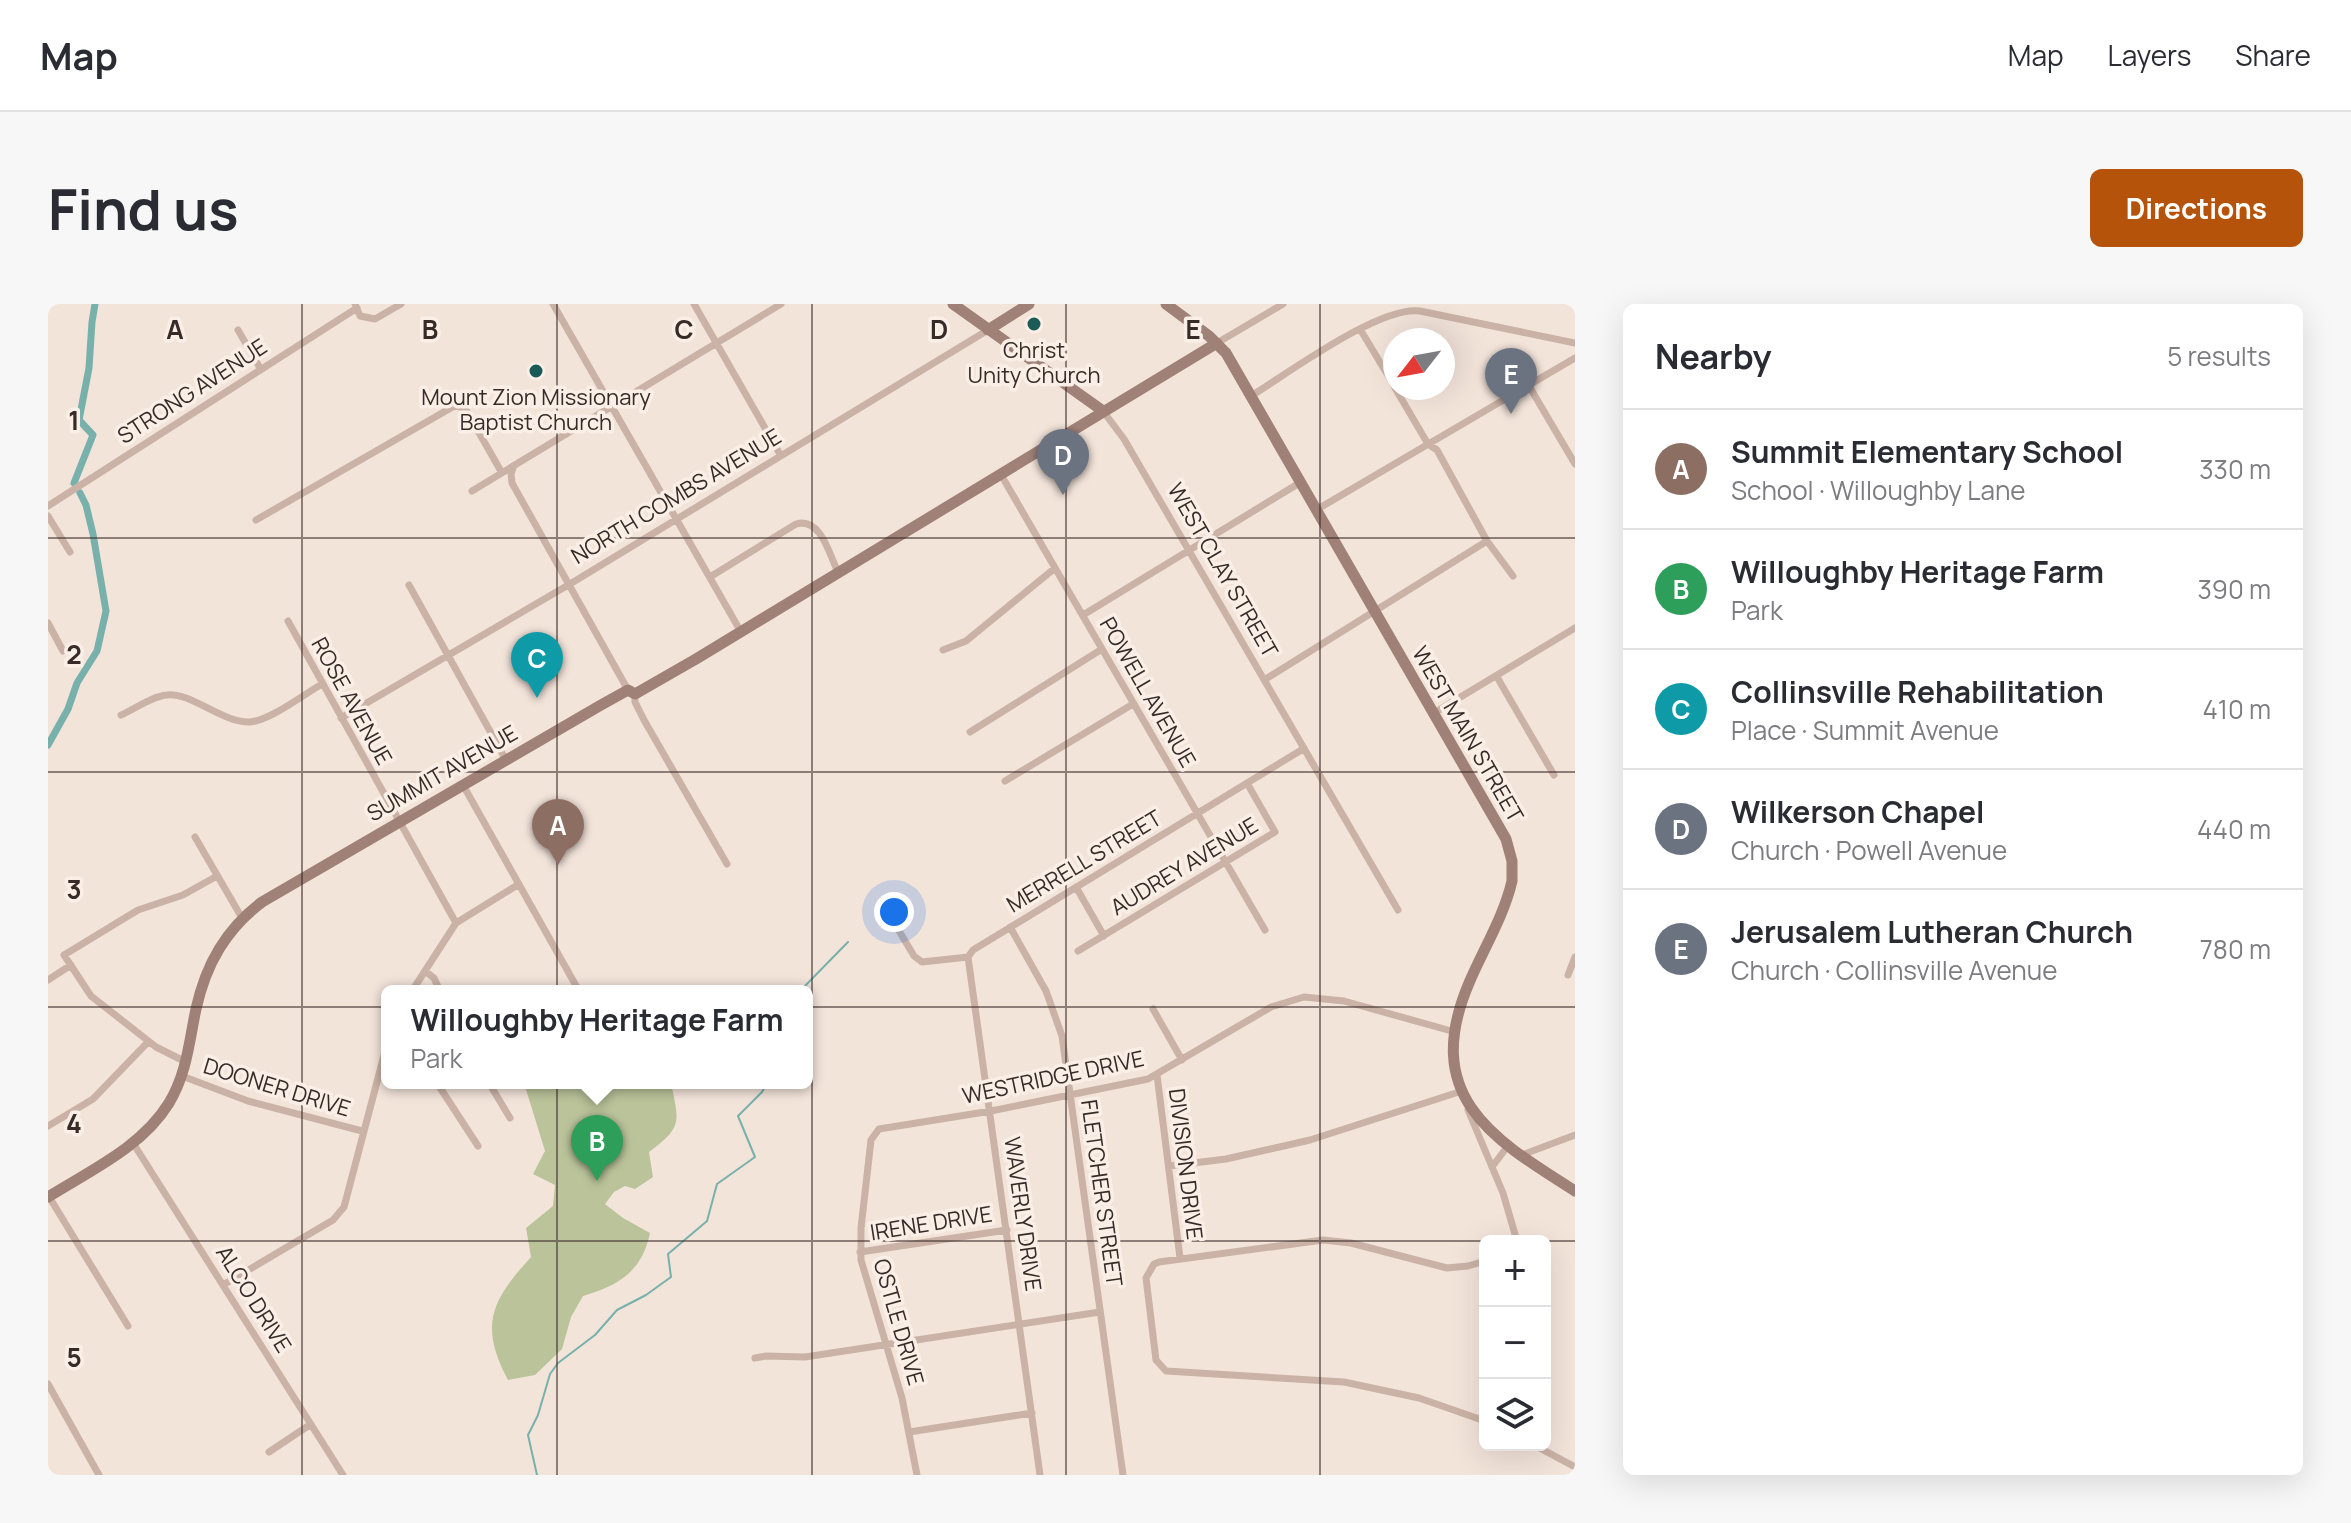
<!DOCTYPE html>
<html lang="en">
<head>
<meta charset="utf-8">
<style>
	body { margin:0; font-family:Manrope,sans-serif; background:#f7f7f7; color:#2b2b33 }
	.controls { position:absolute; right:24px; bottom:24px; display:grid; overflow:hidden; border-radius:12px; box-shadow:0 8px 32px #0002 }
	.controls button { width:72px; height:72px; display:grid; place-items:center; padding:0; border:0; border-bottom:2px solid #e1e1e2; background:#fff; color:#2b2b33; font:40px sans-serif }
	.compass { position:absolute; left:1335px; top:24px; width:72px; height:72px; border-radius:50%; background:#fff; box-shadow:0 8px 32px #0002; rotate:239deg }
	.you { position:absolute; left:846px; top:608px; width:28px; height:28px; margin:-20px; border:6px solid #fff; border-radius:50%; background:#1a73e8; box-shadow:0 0 0 12px #1a73e833 }
	.badge { display:grid; place-items:center; width:52px; height:52px; border-radius:50%; background:#b45309; color:#fff; font-size:26px; font-weight:700 }
	.pin { position:absolute; translate:-50% -66px; filter:drop-shadow(0 2px 4px #0008) }
	.pin::after { content:''; position:absolute; top:42px; width:28px; height:24px; background:inherit; clip-path:polygon(0 0,100% 0,50% 100%) }
	.popup { position:absolute; left:333px; top:681px; width:432px; height:104px; box-sizing:border-box; display:grid; place-content:center; border-radius:12px; background:#fff; filter:drop-shadow(0 2px 6px #0005); font-size:26px; white-space:nowrap; color:#7c7c81 }
	.popup b { font-size:30px; color:#2b2b33 }
	.popup::after { content:''; position:absolute; left:50%; top:100%; margin-left:-16px; border:16px solid transparent; border-top-color:#fff }
	.list { margin:0; padding:0; list-style:none }
	h2 { display:flex; justify-content:space-between; align-items:center; height:104px; margin:0; padding:0 32px; font-size:34px }
	h2 small { font-size:26px; font-weight:400; color:#7c7c81 }
	.list li { display:grid; grid-template-columns:52px 1fr auto; gap:24px; align-items:center; box-sizing:border-box; height:120px; padding:0 32px; border-top:2px solid #e1e1e2 }
	.list b { display:block; font-size:30px; white-space:nowrap }
	.list p { margin:0; font-size:26px; white-space:nowrap; color:#7c7c81 }
	.list em { font-size:26px; font-style:normal; color:#7c7c81 }
	.icon { flex:none; width:44px; height:44px; fill:none; stroke:currentColor; stroke-width:2; stroke-linecap:round; stroke-linejoin:round }
	.map { position:relative; flex:none; width:1527px; height:1171px; overflow:hidden; border-radius:12px }
	header { display:flex; align-items:center; gap:48px; box-sizing:border-box; height:112px; padding:0 40px; background:#fff; border-bottom:2px solid #e1e1e2 }
	header strong { font-size:38px }
	nav { display:flex; gap:44px; margin-inline-start:auto; font-size:28px }
	.intro { display:flex; align-items:center; justify-content:space-between; box-sizing:border-box; height:192px; padding:0 48px }
	h1 { margin:0; font-size:56px }
	.button { padding:20px 36px; border-radius:12px; background:#b45309; color:#fff; font-size:28px; font-weight:700 }
	main { display:flex; gap:48px; padding:0 48px }
	aside { flex:1; background:#fff; border-radius:12px; box-shadow:0 8px 32px #0002 }
	.map>svg:first-child { display:block }
</style>
</head>
<body>
<header>
<strong>Map</strong>
<nav><a>Map</a><a>Layers</a><a>Share</a></nav>
</header>
<div class="intro"><h1>Find us</h1><a class="button">Directions</a></div>
<main>
<div class="map">
<svg width="1527" height="1171" viewBox="0 0 1527 1171">
	<rect width="100%" height="100%" fill="#f3e4da"/>
	<path fill="#bac39a" d="M476,779H623C631,818 635,823 601,848L605,873L587,885L577,882L566,888L557,900L575,914L602,929C594,967 572,981 535,992L523,1013L514,1045L487,1071L460,1076C431,1021 443,997 483,953L478,924L505,902L507,881L485,870L497,847Z"/>
	<g fill="none" stroke-linecap="round" stroke-linejoin="round">
		<path stroke="#78b1ac" stroke-width="2" d="M752,687L800,638
			M489,1171L480,1131L490,1111L502,1070L510,1059L547,1031L569,1006L598,991L623,973L620,950L659,917L669,880L707,853L690,812L714,788L719,779"/>
		<path stroke="#78b1ac" stroke-width="7" d="M26,179L45,131L31,116L41,64L44,18L47,0
			M0,441L20,405L29,379L49,347L58,307L45,230L38,201L32,189"/>
		<path stroke="#cbb2a6" stroke-width="7" d="M307,0L312,12L327,15L353,0
			M505,0L693,328
			M646,0L733,152
			M1312,25L1347,83
			M190,26L212,64
			M1169,39L1235,0
			M1481,82L1527,160
			M1347,84L1380,140L1389,146L1439,237L1465,272
			M1203,92C1239,70 1332,1 1372,7L1527,39
			M1055,107L1076,135L1350,606
			M465,164L463,170L464,179L580,386
			M952,169L1217,626
			M424,187L733,0
			M0,202L309,4
			M1268,206L1527,54
			M0,212L22,248
			M208,216L408,101L418,106L454,169
			M662,273L748,220C773,213 781,250 790,268
			M361,281L458,456
			M1035,311L1253,178
			M240,317L408,619
			M0,319L15,347
			M895,346L918,337L1007,264
			M1449,373L1506,471
			M1216,376L1439,237
			M587,390V398L596,416L679,560
			M1386,409L1527,324
			M73,411C87,405 104,392 119,391C143,388 174,419 202,418C223,416 255,391 274,380
			M293,414L522,280L940,26
			M922,428L1054,345
			M957,477L1085,400
			M415,481L531,687
			M147,533L194,614
			M1028,583L1056,632
			M847,620L866,652L874,658L920,653L925,646L1255,445
			M962,623L998,687L1014,732L1075,1171
			M1030,647L1227,528L1199,479
			M920,653L992,1171
			M377,667L386,674L392,687
			M1520,671L1527,653
			M0,676L23,661
			M364,687L408,619L471,580
			M1105,705L1134,756
			M138,758L108,743L43,692L16,651L90,606L135,591L169,572
			M1109,771L1132,954
			M134,772L200,797L314,827
			M389,779L430,842
			M441,779L462,814
			M1420,806L1455,889L1469,937
			M0,822L45,795L100,738
			M85,839L295,1171
			M1471,852L1527,831
			M1121,862L1178,855L1262,836L1414,787
			M1444,863L1459,843
			M0,891L80,1022
			M812,948L959,926
			M1437,957L1420,962L1399,964L1303,939L1275,936L1111,958L1106,960L1098,974L1108,1056L1118,1067L1296,1078L1371,1094L1437,1117
			M175,981L285,916L296,903L339,740
			M707,1054L718,1052L757,1053L1052,1008
			M0,1080L51,1171
			M861,1128L984,1109
			M1486,1141L1527,1163
			M221,1148L263,1120
			M869,1171L854,1094L813,956V924L823,836L831,825L943,807L1100,775L1223,703L1256,693L1296,697L1407,728"/>
		<path stroke="#9f8177" stroke-width="11" d="M905,0L1055,107
			M1118,0L1161,32L1178,49L1458,535L1464,557V577C1456,612 1435,646 1421,679C1373,792 1443,834 1527,887
			M940,26L981,0
			M0,893C43,866 94,843 121,799C139,769 141,738 148,705C158,660 178,625 214,598L553,401L580,386L587,390L648,355L1169,39"/>
	</g>
	<path fill="none" stroke="#372a27" stroke-width="2" stroke-opacity="0.55" d="M254,0V1171M509,0V1171M764,0V1171M1018,0V1171M1272,0V1171M0,234H1527M0,468H1527M0,703H1527M0,937H1527"/>
	<g fill="#1b5b57" stroke="#faefe7" stroke-width="3">
		<circle cx="986" cy="20" r="8"/>
		<circle cx="488" cy="67" r="8"/>
	</g>
	<g text-anchor="middle" stroke-width="7" stroke-linejoin="round" paint-order="stroke">
		<g font-size="22" fill="#372a27" stroke="#faefe7">
			<text x="986" y="54">Christ<tspan x="986" dy="25">Unity Church</tspan></text>
			<text x="488" y="101">Mount Zion Missionary<tspan x="488" dy="25">Baptist Church</tspan></text>
		</g>
		<g font-size="22" fill="#372a27" stroke="#faefe7">
			<text transform="translate(144 87) rotate(-33)" y="8">STRONG AVENUE</text>
			<text transform="translate(628 192) rotate(-31)" y="8">NORTH COMBS AVENUE</text>
			<text transform="translate(1175 266) rotate(60)" y="8">WEST CLAY STREET</text>
			<text transform="translate(1100 388) rotate(60)" y="8">POWELL AVENUE</text>
			<text transform="translate(304 397) rotate(61)" y="8">ROSE AVENUE</text>
			<text transform="translate(1420 430) rotate(60)" y="8">WEST MAIN STREET</text>
			<text transform="translate(394 469) rotate(-30)" y="8">SUMMIT AVENUE</text>
			<text transform="translate(1036 557) rotate(-31)" y="8">MERRELL STREET</text>
			<text transform="translate(1136 562) rotate(-31)" y="8">AUDREY AVENUE</text>
			<text transform="translate(1005 773) rotate(-12)" y="8">WESTRIDGE DRIVE</text>
			<text transform="translate(229 783) rotate(17)" y="8">DOONER DRIVE</text>
			<text transform="translate(1138 860) rotate(83)" y="8">DIVISION DRIVE</text>
			<text transform="translate(1054 889) rotate(82)" y="8">FLETCHER STREET</text>
			<text transform="translate(975 910) rotate(82)" y="8">WAVERLY DRIVE</text>
			<text transform="translate(883 919) rotate(-9)" y="8">IRENE DRIVE</text>
			<text transform="translate(206 995) rotate(58)" y="8">ALCO DRIVE</text>
			<text transform="translate(851 1018) rotate(74)" y="8">OSTLE DRIVE</text>
		</g>
	</g>
	<g font-size="26" text-anchor="middle" font-weight="bold" fill="#372a27" stroke="#faefe7" stroke-width="7" stroke-linejoin="round" paint-order="stroke">
		<text x="127" y="35">A</text>
		<text x="382" y="35">B</text>
		<text x="636" y="35">C</text>
		<text x="891" y="35">D</text>
		<text x="1145" y="35">E</text>
		<text x="26" y="126">1</text>
		<text x="26" y="360">2</text>
		<text x="26" y="595">3</text>
		<text x="26" y="829">4</text>
		<text x="26" y="1063">5</text>
	</g>
</svg>
<div class="controls">
<button>+</button>
<button>−</button>
<button><svg class="icon" aria-label="layers" viewBox="0 0 24 24"><path d="M12 4l9 5-9 5-9-5zM3 14l9 5 9-5"/></svg></button>
</div>
<svg class="compass" viewBox="-18 -18 36 36"><path d="M0-13l5 13h-10z" fill="#e53935"/><path d="M0 13l5-13h-10z" fill="#7c7c81"/></svg>
<div class="you"></div>
<div class="pin badge" style="left:510px;top:561px;background:#8d6e63">A</div>
<div class="pin badge" style="left:549px;top:877px;background:#2e9e5b">B</div>
<div class="popup"><b>Willoughby Heritage Farm</b>Park</div>
<div class="pin badge" style="left:489px;top:394px;background:#0f9aa8">C</div>
<div class="pin badge" style="left:1015px;top:191px;background:#6b7280">D</div>
<div class="pin badge" style="left:1463px;top:110px;background:#6b7280">E</div>
</div>
<aside>
<h2>Nearby<small>5 results</small></h2>
<ul class="list">
<li><span class="badge" style="background:#8d6e63">A</span><div><b>Summit Elementary School</b><p>School · Willoughby Lane</p></div><em>330 m</em></li>
<li><span class="badge" style="background:#2e9e5b">B</span><div><b>Willoughby Heritage Farm</b><p>Park</p></div><em>390 m</em></li>
<li><span class="badge" style="background:#0f9aa8">C</span><div><b>Collinsville Rehabilitation</b><p>Place · Summit Avenue</p></div><em>410 m</em></li>
<li><span class="badge" style="background:#6b7280">D</span><div><b>Wilkerson Chapel</b><p>Church · Powell Avenue</p></div><em>440 m</em></li>
<li><span class="badge" style="background:#6b7280">E</span><div><b>Jerusalem Lutheran Church</b><p>Church · Collinsville Avenue</p></div><em>780 m</em></li>
</ul>
</aside>
</main>
</body>
</html>
